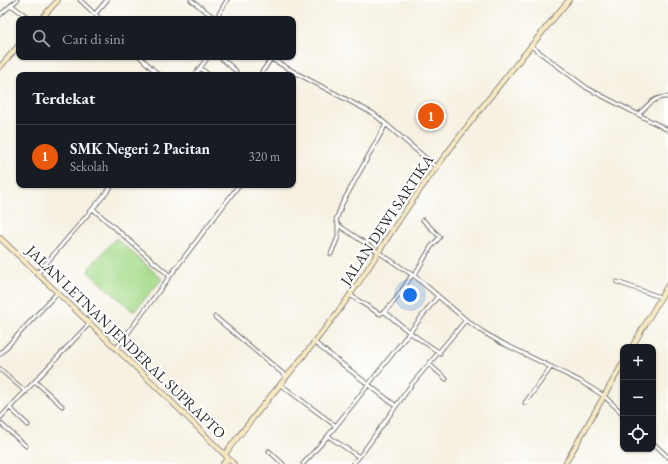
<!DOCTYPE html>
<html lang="id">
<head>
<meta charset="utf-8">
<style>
	body { margin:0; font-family:"EB Garamond",serif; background:#20242c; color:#f1f3f6 }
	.controls { position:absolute; right:12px; bottom:12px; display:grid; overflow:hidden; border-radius:8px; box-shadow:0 1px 3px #0004 }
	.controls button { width:36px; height:36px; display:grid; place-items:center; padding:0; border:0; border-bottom:1px solid #363941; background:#171b24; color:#f1f3f6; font:20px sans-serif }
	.you { position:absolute; left:410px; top:295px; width:14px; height:14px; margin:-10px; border:3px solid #fff; border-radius:50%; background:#1a73e8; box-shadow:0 0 0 6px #1a73e833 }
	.badge { display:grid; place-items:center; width:26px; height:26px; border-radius:50%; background:#ea580c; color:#fff; font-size:13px; font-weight:700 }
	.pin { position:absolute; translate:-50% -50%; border:2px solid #fff; box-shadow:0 1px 4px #0006 }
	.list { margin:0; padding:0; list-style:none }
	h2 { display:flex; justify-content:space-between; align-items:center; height:52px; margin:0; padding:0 16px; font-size:17px }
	h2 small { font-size:13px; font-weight:400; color:#9ea1a6 }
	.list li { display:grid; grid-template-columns:26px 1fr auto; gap:12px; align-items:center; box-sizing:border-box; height:64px; padding:0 16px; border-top:1px solid #363941 }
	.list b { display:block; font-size:15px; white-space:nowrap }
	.list p { margin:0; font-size:13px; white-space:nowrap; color:#9ea1a6 }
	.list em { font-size:13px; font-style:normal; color:#9ea1a6 }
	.icon { flex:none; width:22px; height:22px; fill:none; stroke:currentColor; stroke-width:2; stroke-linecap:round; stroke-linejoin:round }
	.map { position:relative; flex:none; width:668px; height:464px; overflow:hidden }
	.search { position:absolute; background:#171b24; box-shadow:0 1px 3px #0004; left:16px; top:16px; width:280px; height:44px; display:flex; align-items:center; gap:10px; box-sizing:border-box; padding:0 14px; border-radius:8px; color:#9ea1a6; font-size:15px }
	.panel { position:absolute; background:#171b24; box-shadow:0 1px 3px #0004; left:16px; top:72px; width:280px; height:116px; border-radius:8px }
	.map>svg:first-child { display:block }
</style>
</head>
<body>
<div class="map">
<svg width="668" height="464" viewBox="0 0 668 464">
	<rect width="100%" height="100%" fill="#fff"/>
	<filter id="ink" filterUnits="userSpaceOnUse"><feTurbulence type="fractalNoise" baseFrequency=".025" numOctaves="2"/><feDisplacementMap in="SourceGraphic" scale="8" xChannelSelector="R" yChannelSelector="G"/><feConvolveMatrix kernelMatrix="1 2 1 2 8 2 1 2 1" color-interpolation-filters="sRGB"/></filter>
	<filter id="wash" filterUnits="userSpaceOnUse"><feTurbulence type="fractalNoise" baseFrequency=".012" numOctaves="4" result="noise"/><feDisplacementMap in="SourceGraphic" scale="16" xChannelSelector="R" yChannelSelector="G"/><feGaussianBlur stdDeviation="0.9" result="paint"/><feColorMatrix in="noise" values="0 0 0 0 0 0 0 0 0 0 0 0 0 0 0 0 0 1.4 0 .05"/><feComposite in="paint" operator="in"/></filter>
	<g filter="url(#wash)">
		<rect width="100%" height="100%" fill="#f6f1e2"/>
		<path fill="#a7dc8d" stroke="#69845c" d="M116,238L162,279L135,310L133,311L88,272L90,267Z"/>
	</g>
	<g filter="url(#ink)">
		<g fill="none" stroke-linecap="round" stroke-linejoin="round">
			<g stroke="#72706b" stroke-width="5">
				<path id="street" d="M80,0L100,19
					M191,0L216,19L227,0
					M11,5L30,19
					M95,14L107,0
					M0,15L17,0
					M531,46L587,88L668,130
					M140,57L159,75
					M220,57L236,71
					M268,57L298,74L374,114L436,167
					M200,68L209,75
					M195,75L208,57
					M260,75L271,59
					M639,114C648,105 655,96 668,97
					M386,124L342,204L336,220L338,225L417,278L466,320L483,332L502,343L580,381L604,396L623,414
					M93,209L170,276L116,349
					M331,254L338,237V225
					M37,274L113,185
					M170,276L239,185
					M414,276L431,247L440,237L423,220
					M617,282L660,297
					M350,295L359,301L380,314C392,308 404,287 412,275
					M385,312L409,332L440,353
					M215,317L287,377
					M315,343L396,406
					M0,354L57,293
					M429,364L446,379
					M0,369L26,392
					M36,382L62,406
					M281,385L336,426
					M525,403L551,367
					M10,408L28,425
					M0,418L89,324
					M0,423L26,446
					M328,436L359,457
					M653,443L668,457
					M269,451L283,464
					M303,464L328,436L438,296
					M353,464L363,452L412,384L466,320"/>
			</g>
			<g stroke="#72706b" stroke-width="6">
				<path id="secondary" d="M41,19L58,0
					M0,67L19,45
					M0,238L164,394L234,464
					M632,347L668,285
					M225,454C265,400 311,351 350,295C370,267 388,236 408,207C458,135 513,67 569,0
					M223,464L228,458
					M565,464L623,363"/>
			</g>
			<use href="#street" stroke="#fff" stroke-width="3"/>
			<use href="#secondary" stroke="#f7e9c3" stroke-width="4.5"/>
		</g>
	</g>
	<g text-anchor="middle" stroke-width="4" stroke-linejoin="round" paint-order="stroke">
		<g font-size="15" fill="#2b2b2b" stroke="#fff">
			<text transform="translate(387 220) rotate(-56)" y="5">JALAN DEWI SARTIKA</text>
			<text transform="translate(126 342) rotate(44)" y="5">JALAN LETNAN JENDERAL SUPRAPTO</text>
		</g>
	</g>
</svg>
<div class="controls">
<button>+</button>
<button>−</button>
<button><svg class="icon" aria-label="locate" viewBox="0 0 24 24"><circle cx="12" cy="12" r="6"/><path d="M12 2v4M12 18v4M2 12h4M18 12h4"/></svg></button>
</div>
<div class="you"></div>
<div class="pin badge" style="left:431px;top:116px">1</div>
<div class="search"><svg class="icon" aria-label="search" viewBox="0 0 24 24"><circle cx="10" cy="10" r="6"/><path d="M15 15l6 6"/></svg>Cari di sini</div>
<section class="panel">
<h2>Terdekat<small></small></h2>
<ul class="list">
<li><span class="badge">1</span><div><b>SMK Negeri 2 Pacitan</b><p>Sekolah</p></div><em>320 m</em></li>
</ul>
</section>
</div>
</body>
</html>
